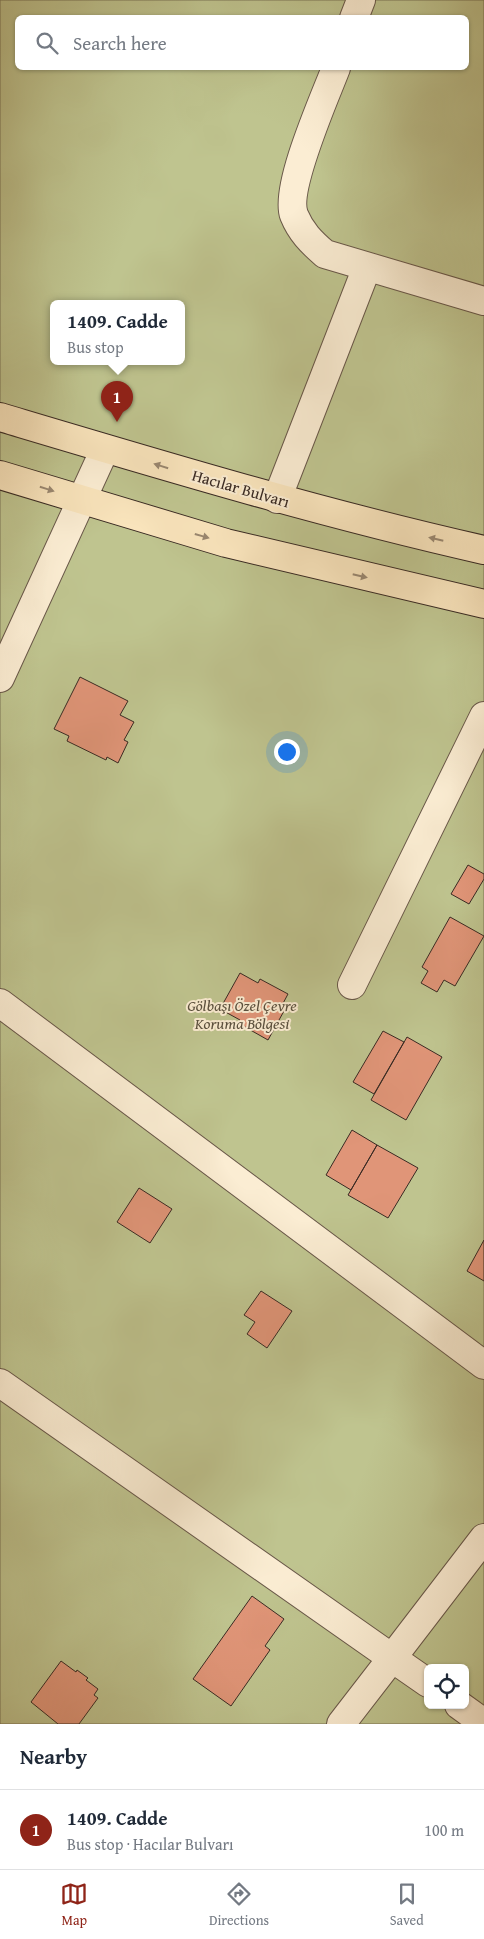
<!DOCTYPE html>
<html lang="en">
<head>
<meta charset="utf-8">
<style>
	body { margin:0; font-family:"Gentium Book Plus",serif; background:#f2f2f3; color:#1f2937 }
	.controls { position:absolute; right:15px; bottom:15px; display:grid; overflow:hidden; border-radius:8px; box-shadow:0 1px 4px #0004 }
	.controls button { width:45px; height:45px; display:grid; place-items:center; padding:0; border:0; border-bottom:1px solid #e0e1e3; background:#fff; color:#1f2937; font:25px sans-serif }
	.you { position:absolute; left:286px; top:751px; width:18px; height:18px; margin:-12px; border:4px solid #fff; border-radius:50%; background:#1a73e8; box-shadow:0 0 0 8px #1a73e833 }
	.badge { display:grid; place-items:center; width:32px; height:32px; border-radius:50%; background:#8f2418; color:#fff; font-size:16px; font-weight:700 }
	.pin { position:absolute; translate:-50% -41px; filter:drop-shadow(0 1px 2px #0008) }
	.pin::after { content:''; position:absolute; top:26px; width:18px; height:15px; background:inherit; clip-path:polygon(0 0,100% 0,50% 100%) }
	.popup { position:absolute; left:50px; top:300px; width:135px; height:65px; box-sizing:border-box; display:grid; place-content:center; border-radius:8px; background:#fff; filter:drop-shadow(0 1px 4px #0005); font-size:16px; white-space:nowrap; color:#747a83 }
	.popup b { font-size:19px; color:#1f2937 }
	.popup::after { content:''; position:absolute; left:50%; top:100%; margin-left:-10px; border:10px solid transparent; border-top-color:#fff }
	.list { margin:0; padding:0; list-style:none }
	h2 { display:flex; justify-content:space-between; align-items:center; height:65px; margin:0; padding:0 20px; font-size:21px }
	h2 small { font-size:16px; font-weight:400; color:#747a83 }
	.list li { display:grid; grid-template-columns:32px 1fr auto; gap:15px; align-items:center; box-sizing:border-box; height:80px; padding:0 20px; border-top:1px solid #e0e1e3 }
	.list b { display:block; font-size:19px; white-space:nowrap }
	.list p { margin:0; font-size:16px; white-space:nowrap; color:#747a83 }
	.list em { font-size:16px; font-style:normal; color:#747a83 }
	.icon { flex:none; width:28px; height:28px; fill:none; stroke:currentColor; stroke-width:2; stroke-linecap:round; stroke-linejoin:round }
	.map { position:relative; flex:none; width:484px; height:1724px; overflow:hidden }
	.search { position:absolute; background:#fff; box-shadow:0 1px 4px #0004; left:15px; right:15px; top:15px; height:55px; display:flex; align-items:center; gap:12px; box-sizing:border-box; padding:0 18px; border-radius:8px; color:#747a83; font-size:19px }
	.sheet { height:145px; background:#fff }
	nav { display:flex; justify-content:space-around; align-items:center; box-sizing:border-box; height:70px; border-top:1px solid #e0e1e3; background:#fff; font-size:14px; color:#747a83 }
	nav a { display:grid; justify-items:center; gap:2px }
	nav .on { color:#8f2418 }
	.map>svg:first-child { display:block }
</style>
</head>
<body>
<div class="map">
<svg width="484" height="1724" viewBox="0 0 484 1724">
	<rect width="100%" height="100%" fill="#f9e4bc"/>
	<filter id="stains"><feTurbulence type="fractalNoise" baseFrequency=".004" numOctaves="4"/><feColorMatrix values="0 0 0 0 .2 0 0 0 0 .09 0 0 0 0 .02 0 0 0 .5 -.17"/></filter>
	<radialGradient id="worn" r=".72"><stop offset=".6" stop-color="#630" stop-opacity="0"/><stop offset="1" stop-color="#630" stop-opacity=".3"/></radialGradient>
	<path fill="#bfc48f" stroke="#7c7759" fill-rule="evenodd" d="M0,0H484V1724H0ZM18,18H466V68H18ZM53,303H181V361H53ZM428,1668H465V1705H428Z"/>
	<path fill="#e09578" stroke="#392a23" d="M80,677L128,701L120,715L134,722L124,740L128,742L118,763L107,757L106,760L67,741L69,736L54,729Z
		M468,865L484,874V879L469,904L451,894Z
		M450,917L484,936L455,986L444,980L437,992L421,983L428,971L422,967Z
		M240,973L258,983L260,979L288,994L280,1009L284,1011L268,1040L238,1023L240,1020L220,1009Z
		M383,1031L404,1042L374,1094L353,1082Z
		M407,1037L442,1057L406,1120L371,1100Z
		M352,1130L377,1145L351,1190L326,1175Z
		M377,1145L418,1168L388,1218L348,1195Z
		M139,1188L172,1209L150,1243L117,1222Z
		M484,1240V1281L467,1271Z
		M261,1291L292,1311L267,1348L247,1334L255,1322L244,1315Z
		M252,1596L284,1619L265,1646L270,1650L231,1706L193,1679Z
		M61,1661L76,1672L77,1670L88,1678L86,1680L98,1689L94,1695L98,1698L79,1724H58L31,1702Z"/>
	<g fill="none" stroke-linecap="round" stroke-linejoin="round">
		<g stroke="#695849" stroke-width="30">
			<path id="minor" d="M354,18L361,0
				M336,68C325,97 284,188 294,215C301,232 311,242 325,254L484,301
				M277,499L367,267
				M0,678L105,449
				M352,985L484,716
				M0,1003L484,1365
				M0,1383L392,1658L341,1724
				M428,1683L392,1658L484,1538
				M459,1705L484,1723"/>
		</g>
		<g stroke="#392a23" stroke-width="30">
			<path id="major" d="M0,417C161,465 320,513 484,550
				M0,475L226,543L484,604"/>
		</g>
		<use href="#minor" stroke="#fbedd3" stroke-width="28"/>
		<use href="#major" stroke="#f9e4bc" stroke-width="28"/>
	</g>
	<defs><path id="oneway-solid" d="M-6-.8H1V-3.2L6.5 0L1 3.2V.8H-6Z" transform="scale(1.25)"/></defs>
	<g fill="#998770">
		<use href="#oneway-solid" transform="translate(161 466) rotate(-163)"/>
		<use href="#oneway-solid" transform="translate(47 489) rotate(17)"/>
		<use href="#oneway-solid" transform="translate(202 536) rotate(16)"/>
		<use href="#oneway-solid" transform="translate(436 539) rotate(-167)"/>
		<use href="#oneway-solid" transform="translate(360 576) rotate(13)"/>
	</g>
	<g text-anchor="middle" stroke-width="4" stroke-linejoin="round" paint-order="stroke">
		<g font-size="16" fill="#392a23" stroke="#fbedd3">
			<text transform="translate(241 488) rotate(16)" y="6">Hacılar Bulvarı</text>
		</g>
		<g font-size="16" font-style="italic" fill="#5a503e" stroke="#fbedd3">
			<text x="242" y="1011">Gölbaşı Özel Çevre<tspan x="242" dy="18">Koruma Bölgesi</tspan></text>
		</g>
	</g>
	<rect width="100%" height="100%" filter="url(#stains)"/>
	<rect width="100%" height="100%" fill="url(#worn)"/>
</svg>
<div class="controls">
<button><svg class="icon" aria-label="locate" viewBox="0 0 24 24"><circle cx="12" cy="12" r="6"/><path d="M12 2v4M12 18v4M2 12h4M18 12h4"/></svg></button>
</div>
<div class="you"></div>
<div class="pin badge" style="left:117px;top:422px">1</div>
<div class="popup"><b>1409. Cadde</b>Bus stop</div>
<div class="search"><svg class="icon" aria-label="search" viewBox="0 0 24 24"><circle cx="10" cy="10" r="6"/><path d="M15 15l6 6"/></svg>Search here</div>
</div>
<section class="sheet">
<h2>Nearby<small></small></h2>
<ul class="list">
<li><span class="badge">1</span><div><b>1409. Cadde</b><p>Bus stop · Hacılar Bulvarı</p></div><em>100 m</em></li>
</ul>
</section>
<nav>
<a class="on"><svg class="icon" aria-label="map" viewBox="0 0 24 24"><path d="M3 6l6-2 6 2 6-2v14l-6 2-6-2-6 2zM9 4v14M15 6v14"/></svg>Map</a>
<a><svg class="icon" aria-label="directions" viewBox="0 0 24 24"><path d="M12 3l9 9-9 9-9-9zM9 14v-3h6M13 9l2 2-2 2"/></svg>Directions</a>
<a><svg class="icon" aria-label="saved" viewBox="0 0 24 24"><path d="M7 4h10v16l-5-4-5 4z"/></svg>Saved</a>
</nav>
</body>
</html>
